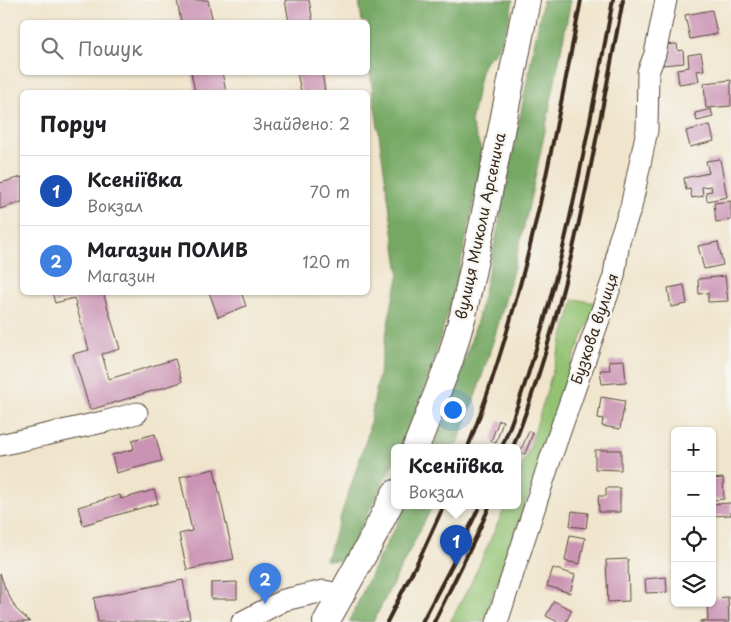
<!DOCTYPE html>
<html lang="uk">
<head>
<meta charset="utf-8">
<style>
	body { margin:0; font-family:"Playpen Sans",sans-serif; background:#f6f6f6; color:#202124 }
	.controls { position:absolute; right:15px; bottom:15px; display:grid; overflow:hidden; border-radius:8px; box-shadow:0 1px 4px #0004 }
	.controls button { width:45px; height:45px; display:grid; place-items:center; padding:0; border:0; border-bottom:1px solid #e0e0e0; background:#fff; color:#202124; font:25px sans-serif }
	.you { position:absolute; left:452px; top:409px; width:18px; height:18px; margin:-12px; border:4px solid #fff; border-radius:50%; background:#1a73e8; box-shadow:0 0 0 8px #1a73e833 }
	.badge { display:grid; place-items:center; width:32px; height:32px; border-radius:50%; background:#7c3aed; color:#fff; font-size:16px; font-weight:700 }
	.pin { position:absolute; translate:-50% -41px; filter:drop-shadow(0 1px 2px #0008) }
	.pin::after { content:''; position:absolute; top:26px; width:18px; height:15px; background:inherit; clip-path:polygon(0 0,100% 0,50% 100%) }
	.popup { position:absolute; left:391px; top:444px; width:130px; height:65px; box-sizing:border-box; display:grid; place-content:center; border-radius:8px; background:#fff; filter:drop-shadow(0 1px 4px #0005); font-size:16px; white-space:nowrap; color:#757577 }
	.popup b { font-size:19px; color:#202124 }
	.popup::after { content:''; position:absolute; left:50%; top:100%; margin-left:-10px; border:10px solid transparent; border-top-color:#fff }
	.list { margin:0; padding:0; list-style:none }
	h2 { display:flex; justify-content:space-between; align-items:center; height:65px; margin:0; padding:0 20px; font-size:21px }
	h2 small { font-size:16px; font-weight:400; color:#757577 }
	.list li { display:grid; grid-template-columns:32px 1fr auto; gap:15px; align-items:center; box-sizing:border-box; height:70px; padding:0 20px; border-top:1px solid #e0e0e0 }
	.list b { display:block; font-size:19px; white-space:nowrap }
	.list p { margin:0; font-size:16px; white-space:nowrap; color:#757577 }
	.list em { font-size:16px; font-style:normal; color:#757577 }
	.icon { flex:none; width:28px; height:28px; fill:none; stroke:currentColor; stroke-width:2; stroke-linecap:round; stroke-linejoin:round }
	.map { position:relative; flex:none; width:731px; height:622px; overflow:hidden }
	.search { position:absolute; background:#fff; box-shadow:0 1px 4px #0004; left:20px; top:20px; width:350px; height:55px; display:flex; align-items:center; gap:12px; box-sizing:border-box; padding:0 18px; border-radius:8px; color:#757577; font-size:19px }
	.panel { position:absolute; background:#fff; box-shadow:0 1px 4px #0004; left:20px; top:90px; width:350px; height:205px; border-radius:8px }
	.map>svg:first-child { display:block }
</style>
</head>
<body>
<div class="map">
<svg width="731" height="622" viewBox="0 0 731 622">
	<rect width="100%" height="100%" fill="#f6f6f2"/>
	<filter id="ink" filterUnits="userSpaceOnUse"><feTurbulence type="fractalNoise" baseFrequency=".02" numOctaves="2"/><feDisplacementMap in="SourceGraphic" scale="10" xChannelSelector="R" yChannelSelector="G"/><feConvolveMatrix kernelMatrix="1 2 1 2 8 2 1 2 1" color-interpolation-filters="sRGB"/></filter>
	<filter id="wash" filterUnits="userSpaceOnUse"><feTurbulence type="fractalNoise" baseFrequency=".0096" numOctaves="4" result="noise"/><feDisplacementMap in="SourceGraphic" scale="20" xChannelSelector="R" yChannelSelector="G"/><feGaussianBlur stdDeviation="1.12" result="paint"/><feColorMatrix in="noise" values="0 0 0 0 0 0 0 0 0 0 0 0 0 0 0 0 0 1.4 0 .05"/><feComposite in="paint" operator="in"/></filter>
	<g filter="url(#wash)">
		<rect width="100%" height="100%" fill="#f0e5cc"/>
		<path fill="#93c272" stroke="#677648" d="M574,299L597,303L573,359L546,449L526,501L483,622H450L471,583L506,505H517V478L530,447Z"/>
		<path fill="#76a864" stroke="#586941" d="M359,0H513L510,16L500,45L494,54L487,59L481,71L471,123L483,154L468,231L455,288L425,390L401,447H395V460L344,561L326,560L368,434L391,308L399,274L368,58V22H362Z
			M543,0H571C541,151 514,304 456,447H433L451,404L478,318L497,233Z
			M407,505H433L373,622H349L374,567Z"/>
		<g id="blocks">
			<path fill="#ca93b3" d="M177,0H208L213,22H181Z
				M285,0H309L313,22H289Z
				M712,10L717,34L690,39L685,15Z
				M677,44L678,51L683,50L684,63L663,65L662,45Z
				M701,53L704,70L697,71L699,81L679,84L677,69L689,67L688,55Z
				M191,72H222L226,92H195Z
				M297,72H322L325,92H301Z
				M731,80V106L706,108L704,83Z
				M711,109L713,117L697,121L695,113Z
				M710,125L714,141L690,147L686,131Z
				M720,159L727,197L707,201L706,192L712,191L711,186L702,187L703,196L692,198L690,189L686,190L684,178L709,173L706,161Z
				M22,177V202L0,209V183Z
				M731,201V220L716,222L714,203Z
				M718,242L723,265L704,269L698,246Z
				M725,276L728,301L708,302V293L699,294L698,279Z
				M684,285L687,304L671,307L668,288Z
				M52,292H103L120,349L102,354L109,379L175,359L182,382L90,410L73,354L89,350L74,298L55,303Z
				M209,292H241L246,306L218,317Z
				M624,360L626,382L602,384L600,370H610L609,361Z
				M601,397L625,401L620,429L602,426L603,419L598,418Z
				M499,420L503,421L496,443L491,441Z
				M529,431L533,433L525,454L520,452Z
				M155,434L162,461L116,473L112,455L134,449L132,440Z
				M595,450H621V470L595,469Z
				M214,469L234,559L187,570L179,534L192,531L180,477Z
				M723,478L724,499L712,500V479Z
				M606,488H620V512H599L598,496H606Z
				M154,490L158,503L83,525L78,507L120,495L121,499Z
				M731,503V515L712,516V504Z
				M572,511L588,513L586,528L570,526Z
				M570,535L585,538L580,564L565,561Z
				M628,559L629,601L608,602L606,560Z
				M553,568L575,575L570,593L547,586Z
				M0,573L5,588L16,609L30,622H0Z
				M666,577L667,592L646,593L645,579Z
				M183,580L190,619L175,622H98L94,598Z
				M237,582V599H211V583Z
				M728,597L729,622H700V621L708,620L707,603H712V598Z
				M554,601L572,610L566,622H558L546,616Z"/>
		</g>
	</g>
	<g filter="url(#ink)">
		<use href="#blocks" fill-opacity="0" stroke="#564638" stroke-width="1"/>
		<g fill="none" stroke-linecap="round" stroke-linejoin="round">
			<g stroke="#564638" stroke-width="23">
				<path id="minor" d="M0,445L107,421L137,413
					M242,622L284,600L324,591L343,595
					M497,622L552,454L614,276L619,241L631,207L647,130L648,72L655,54L666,0"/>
			</g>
			<g stroke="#564638" stroke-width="28">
				<path id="major" d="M416,447L450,360L463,315L486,208L527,0
					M326,622L369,545L395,493"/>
			</g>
			<use href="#minor" stroke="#fff" stroke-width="21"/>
			<use href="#major" stroke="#fff" stroke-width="26"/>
			<path stroke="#3b2a1e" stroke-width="4" d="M468,447C524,303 552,152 581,0
				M502,447C558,307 585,148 613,0
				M513,447C569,304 594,150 623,0
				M387,622L423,551L444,505
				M422,622L452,565L480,505
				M434,622L476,537L490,505"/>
		</g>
	</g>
	<g text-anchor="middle" stroke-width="5" stroke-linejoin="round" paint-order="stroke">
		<g font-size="15" fill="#3b2a1e" stroke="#f6f6f2">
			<text transform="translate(481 226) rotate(-78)" y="5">вулиця Миколи Арсенича</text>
			<text transform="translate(595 329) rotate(-71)" y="5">Бузкова вулиця</text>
		</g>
	</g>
</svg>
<div class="controls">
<button>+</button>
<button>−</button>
<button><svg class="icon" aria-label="locate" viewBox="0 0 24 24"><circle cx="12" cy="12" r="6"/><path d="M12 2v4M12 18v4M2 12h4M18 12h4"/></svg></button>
<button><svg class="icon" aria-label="layers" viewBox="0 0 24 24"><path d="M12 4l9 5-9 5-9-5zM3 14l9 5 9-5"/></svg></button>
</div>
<div class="you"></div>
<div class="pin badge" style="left:456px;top:566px;background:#1a4fb4">1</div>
<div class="popup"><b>Ксеніївка</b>Вокзал</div>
<div class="pin badge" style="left:265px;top:604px;background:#3f7fe0">2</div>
<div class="search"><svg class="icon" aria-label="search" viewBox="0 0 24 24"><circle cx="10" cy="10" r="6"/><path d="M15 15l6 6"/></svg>Пошук</div>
<section class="panel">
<h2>Поруч<small>Знайдено: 2</small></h2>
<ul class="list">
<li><span class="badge" style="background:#1a4fb4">1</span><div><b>Ксеніївка</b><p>Вокзал</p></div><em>70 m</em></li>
<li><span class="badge" style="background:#3f7fe0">2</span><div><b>Магазин ПОЛИВ</b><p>Магазин</p></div><em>120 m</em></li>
</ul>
</section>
</div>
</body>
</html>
